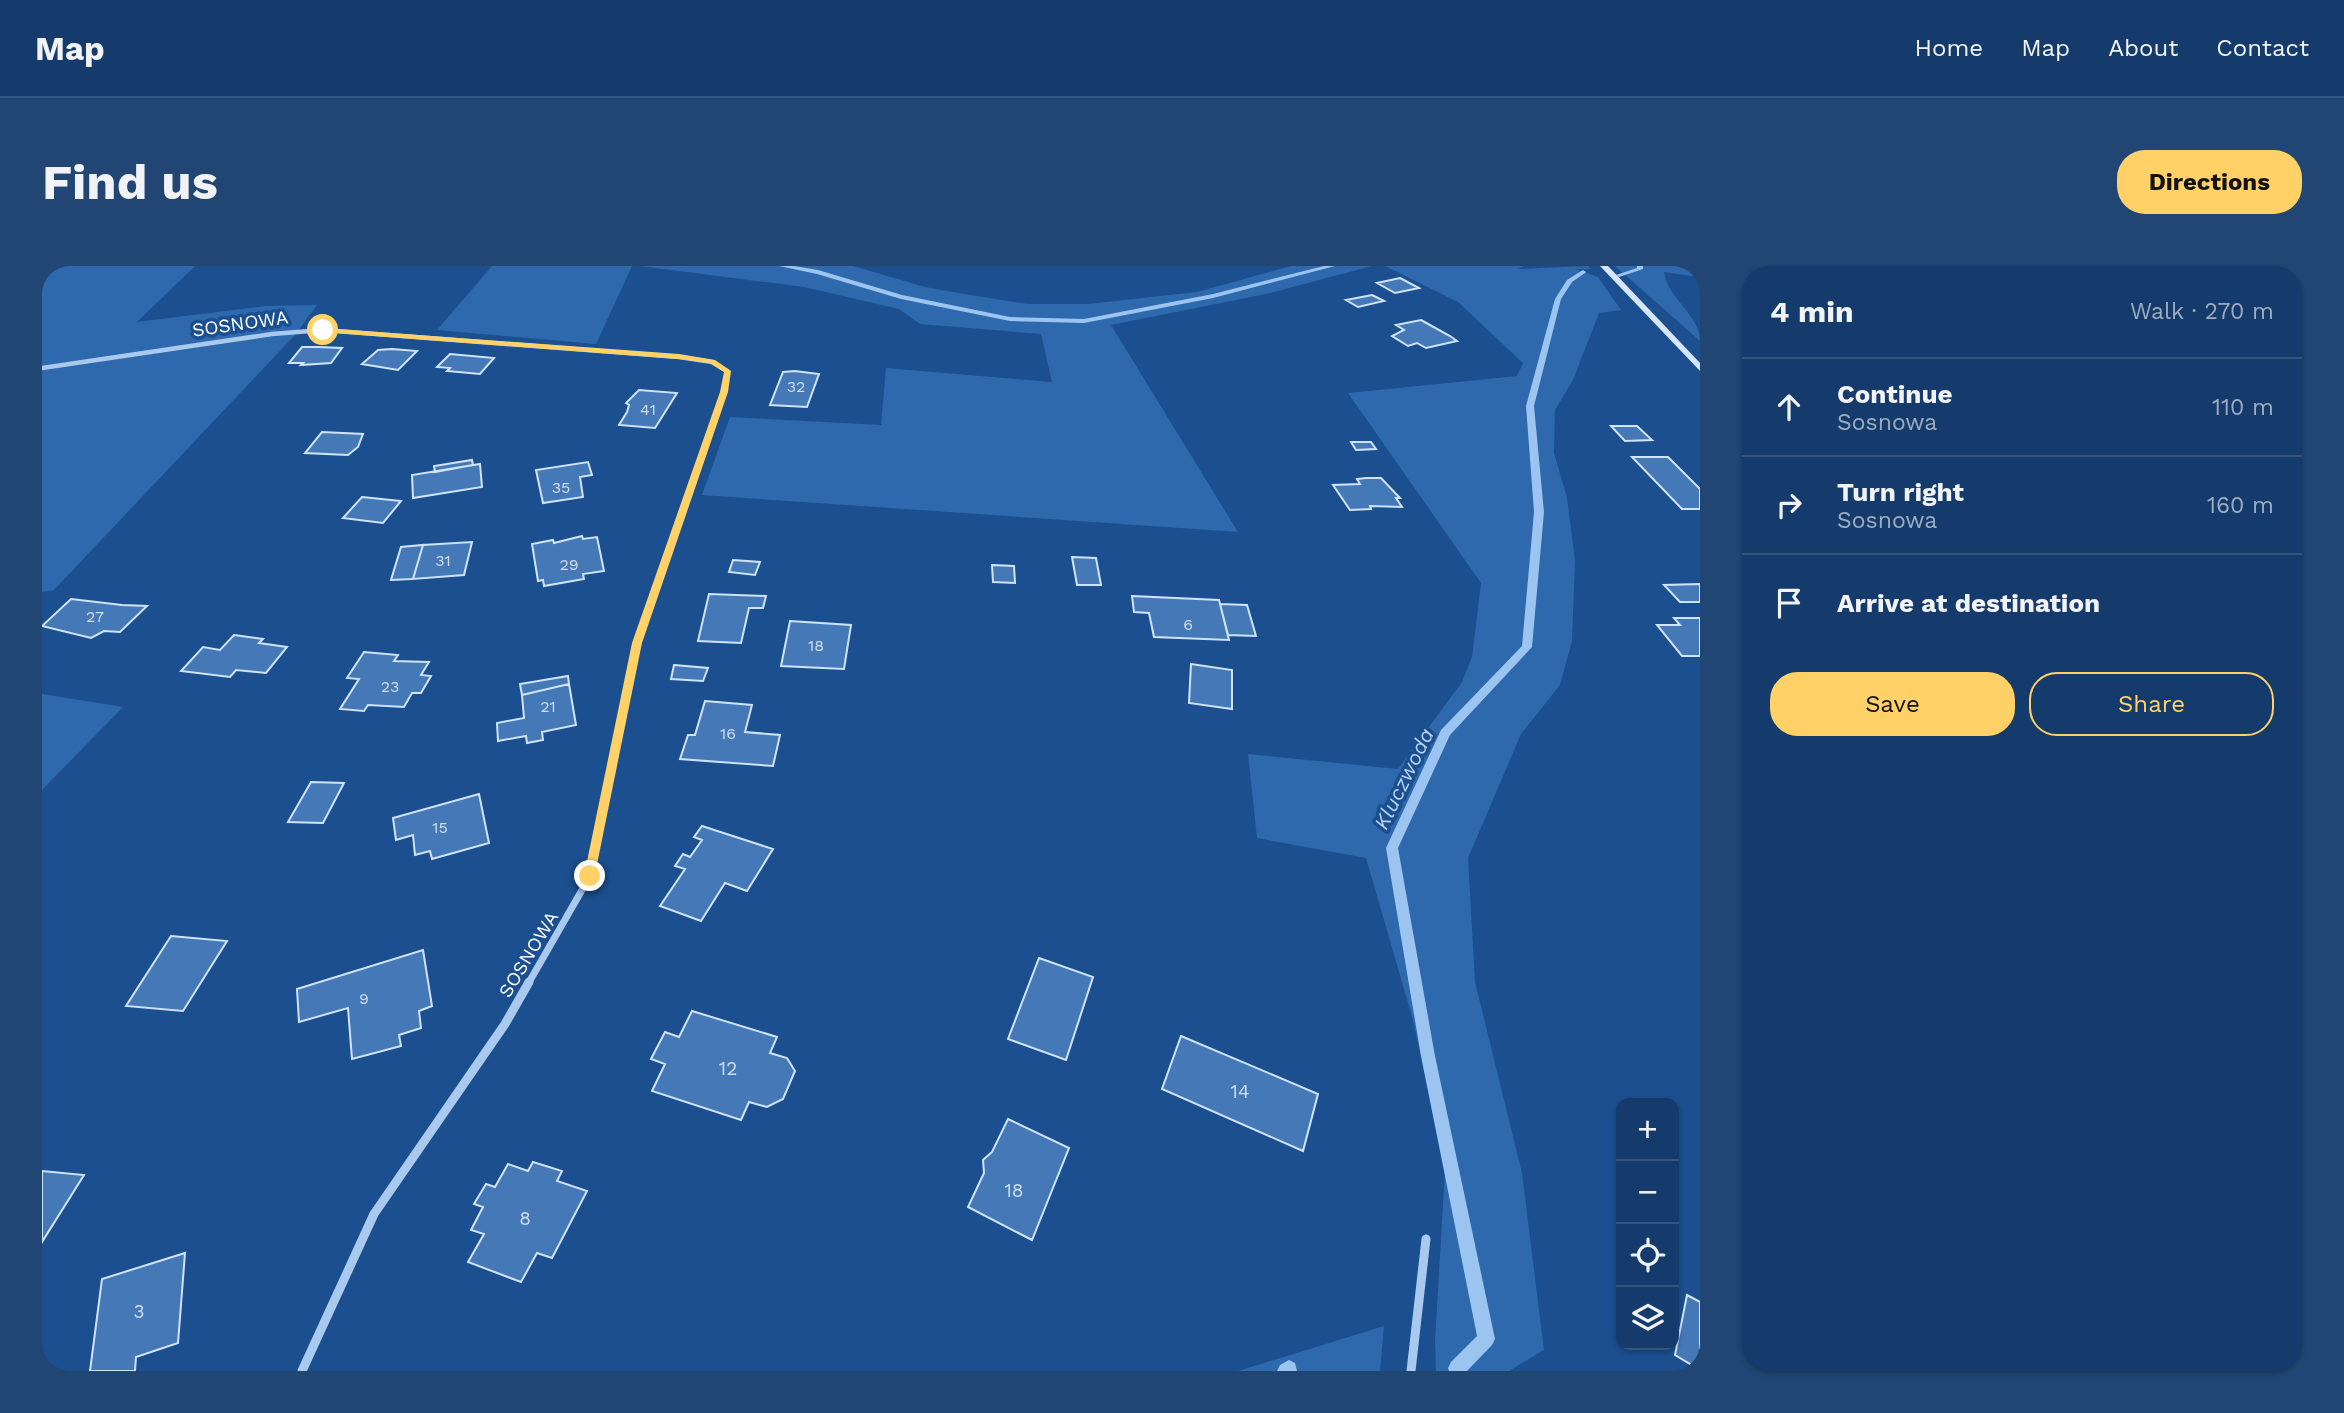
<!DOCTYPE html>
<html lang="en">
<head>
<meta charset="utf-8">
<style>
	body { margin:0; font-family:"Work Sans",sans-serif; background:#214673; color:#f1f3f6 }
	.controls { position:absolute; right:21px; bottom:21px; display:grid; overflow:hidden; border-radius:14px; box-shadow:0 2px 5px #0004 }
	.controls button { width:63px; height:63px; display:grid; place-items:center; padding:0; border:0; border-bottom:2px solid #33557e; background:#143b6b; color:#f1f3f6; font:35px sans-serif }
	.stop { position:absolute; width:21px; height:21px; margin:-16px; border:5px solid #ffd166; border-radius:50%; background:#fff }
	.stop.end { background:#ffd166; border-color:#fff; box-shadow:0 2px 7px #0008 }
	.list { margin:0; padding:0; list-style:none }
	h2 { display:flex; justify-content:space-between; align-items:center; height:91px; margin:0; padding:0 28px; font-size:30px }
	h2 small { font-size:23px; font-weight:400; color:#9dadc1 }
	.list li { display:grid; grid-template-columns:46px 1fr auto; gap:21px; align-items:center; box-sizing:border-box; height:98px; padding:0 28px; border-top:2px solid #33557e }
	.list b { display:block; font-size:26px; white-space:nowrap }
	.list p { margin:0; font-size:23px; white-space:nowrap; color:#9dadc1 }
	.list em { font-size:23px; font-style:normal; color:#9dadc1 }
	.actions { display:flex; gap:14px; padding:21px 28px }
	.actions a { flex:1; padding:16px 0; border:2px solid #ffd166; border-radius:28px; text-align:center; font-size:24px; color:#ffd166 }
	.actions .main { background:#ffd166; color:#111 }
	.icon { flex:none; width:38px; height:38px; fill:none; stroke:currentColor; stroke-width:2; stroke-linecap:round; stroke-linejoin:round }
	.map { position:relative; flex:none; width:1658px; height:1105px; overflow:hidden; border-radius:28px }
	header { display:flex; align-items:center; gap:42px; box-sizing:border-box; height:98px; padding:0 35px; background:#143b6b; border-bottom:2px solid #33557e }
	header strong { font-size:33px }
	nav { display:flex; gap:38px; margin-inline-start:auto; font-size:24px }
	.intro { display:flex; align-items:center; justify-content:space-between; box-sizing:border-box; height:168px; padding:0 42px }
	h1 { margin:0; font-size:49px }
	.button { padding:18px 32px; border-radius:28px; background:#ffd166; color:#111; font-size:24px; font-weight:700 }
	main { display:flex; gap:42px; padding:0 42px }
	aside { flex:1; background:#143b6b; border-radius:28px; box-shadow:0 2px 5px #0004 }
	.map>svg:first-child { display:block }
</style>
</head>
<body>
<header>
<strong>Map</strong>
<nav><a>Home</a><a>Map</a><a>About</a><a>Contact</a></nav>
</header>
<div class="intro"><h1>Find us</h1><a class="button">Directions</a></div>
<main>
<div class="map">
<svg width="1658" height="1105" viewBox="0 0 1658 1105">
	<rect width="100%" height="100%" fill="#1b4f8f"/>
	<path fill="#2e69ad" d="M0,0H153L95,56L223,40L275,39L253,69L12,324L0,326Z
		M450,0H590L554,78L395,64Z
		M598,0H811L883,21L928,29L986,38H1046L1155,26L1249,0H1330L1224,28L1069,59L1196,266L660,229L688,151L839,159L844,102L1010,116L999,68L878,58L857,43L762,21Z
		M1343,0H1482L1476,3L1546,0L1548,3H1534L1556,11L1579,44L1557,47L1531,114L1513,144L1512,187L1525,232L1533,295L1530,375L1518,419L1479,468L1426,592L1433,716L1480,907L1502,1084L1467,1105H1394L1393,1075L1403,904L1371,754L1324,592L1215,572L1206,488L1356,503L1420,416L1430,391L1439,317L1306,127L1475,110L1481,97L1416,36Z
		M1573,0H1657L1655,11L1622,6C1626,33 1658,49 1658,75Z
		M0,428L81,441L0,524Z
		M1342,1060L1338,1105H1196Z"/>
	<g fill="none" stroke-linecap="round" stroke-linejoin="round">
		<path fill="#9cc4f0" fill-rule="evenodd" d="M737,0H752L776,4L860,29L968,51L1042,53L1171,28L1282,0H1293L1171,32L1042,57L968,55L859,33L775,8Z
			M1595,0H1601V3L1577,11L1574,9L1595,2Z
			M1541,4L1544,6L1543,7L1530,16L1519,33L1492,140L1502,246L1490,381L1408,469L1356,582L1393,790L1453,1073L1450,1079L1425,1105H1407L1406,1102L1409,1096L1435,1070L1379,790L1344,582L1399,464L1480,380L1492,246L1484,140L1513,33L1525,14Z
			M1247,1094L1253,1097L1255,1105H1235L1238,1099Z"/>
	</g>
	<path fill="#4478b7" stroke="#cfe3fa" stroke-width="2" d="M1358,12L1377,22L1353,27L1335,17Z
		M1330,29L1342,35L1316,41L1304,34Z
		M1379,54L1408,70L1415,75L1384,82L1375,77L1366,80L1350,70L1362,64L1354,59Z
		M260,81H276L300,82L289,97L259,99L261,97H247Z
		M350,83L375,85L356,104L320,98L336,84Z
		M408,88L452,92L438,108L405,105L408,102L395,101Z
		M753,105L777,108L765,141L728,139L741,106Z
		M597,124L635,127L613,162L577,159L585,146L587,139L584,137Z
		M1569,160H1595L1610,174L1583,175Z
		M280,166L321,168L316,181L306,189L263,187Z
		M1309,176H1329L1334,183L1314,184Z
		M1590,191H1626L1658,223V243H1640Z
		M430,194L431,199L393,206L392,200Z
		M546,196L550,209L538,211L541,231L501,237L494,204Z
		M438,198L440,221L371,232L370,209Z
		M1324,212H1339L1358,232H1354L1360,241L1328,240L1329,243L1308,244L1291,219L1318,218L1315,213Z
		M320,231L359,235L341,257L301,252Z
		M540,270L541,273L555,271L562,305L541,308L542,313L502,320L501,314L496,315L490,278L511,274L512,277Z
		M430,276L422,309L371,313L381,279Z
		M381,279L371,313L349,314L359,281Z
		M1030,291L1054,292L1059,319H1035Z
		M691,294L718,296L713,309L687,306Z
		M950,299L972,300L973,317L951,316Z
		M1658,318V336H1638L1622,319Z
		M667,328L724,330L721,342H707L699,377L656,375Z
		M1090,330L1177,334L1187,374L1112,371L1107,347L1092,346Z
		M29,333L80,339L105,340L78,366L62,365L49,372L0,360Z
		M1178,338L1205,339L1214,370L1186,369Z
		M1632,352H1658V390H1640L1615,359H1638Z
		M748,355L809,359L802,403L739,400Z
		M192,369L221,373L217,377L245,381L224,407L194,404L188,411L139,405L161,381L178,384Z
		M322,386L356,389L352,395L387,396L379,409L389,410L379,427H370L362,441L326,439L322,445L298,443L317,413L305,412Z
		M1149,398L1190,404V443L1147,437Z
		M632,399L666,402L661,415L629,413Z
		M526,410L527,418L480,429L478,418Z
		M527,418L534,459L500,466L501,474L485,477L484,470L456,475L455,457L482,452L480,429Z
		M663,435L710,439L703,466L738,469L731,500L638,493L646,469H653Z
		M269,516L302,517L281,557L246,556Z
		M437,528L447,577L390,593L388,585L373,589L371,569L354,574L351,552Z
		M660,560L731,583L705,625L683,617L659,655L618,640L643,603L633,600L641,588L648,591L660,574L652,571Z
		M129,670L185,675L141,745L84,740Z
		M381,684L390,740L377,745L379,762L357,769L359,780L310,793L306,742L257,756L255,723Z
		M997,692L1051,711L1024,794L966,773Z
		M650,745L735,771L728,787L745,792L753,805L741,833L725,841L707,836L699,854L610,825L623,798L609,793L623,766L637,771Z
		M1139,770L1276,828L1261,885L1120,823Z
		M966,853L1027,882L990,974L926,941L942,907L941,894L950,886Z
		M491,896L520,905L515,915L545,925L510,992L495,987L479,1016L426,996L442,968L429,964L441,941L432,938L444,918L453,921L466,898L486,905Z
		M0,905L42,909L0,976Z
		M143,987L136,1077L94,1091L93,1105H48L60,1013Z
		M1645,1029L1658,1036V1104L1633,1089Z"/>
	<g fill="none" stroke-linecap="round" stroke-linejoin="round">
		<path stroke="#a9c9ee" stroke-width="4.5" d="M0,102L230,68L281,64L637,91L670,96L685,105L682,126L662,183"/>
		<path stroke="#a9c9ee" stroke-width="5" d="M587,417L595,378L663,181"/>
		<path stroke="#a9c9ee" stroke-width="7" d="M486,718L548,610L588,415"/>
		<path stroke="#a9c9ee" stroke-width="9" d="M260,1105L332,948L463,758L487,716
			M1369,1105L1384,973"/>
		<path fill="#d6e6fa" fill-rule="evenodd" d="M1558,0H1566L1658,97V105Z"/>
	</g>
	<path fill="#ffd166" d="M281,62L637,88L673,94L689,105L686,126L600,377L552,613L548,615L542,610L590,377L678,126L682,106L668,97L637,93L279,66Z"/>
	<g text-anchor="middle" stroke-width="7" stroke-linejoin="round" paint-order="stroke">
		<g font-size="16" fill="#d0dded">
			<text x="754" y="126">32</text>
			<text x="606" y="149">41</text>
			<text x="519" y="227">35</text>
			<text x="401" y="300">31</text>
			<text x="527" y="304">29</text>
			<text x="53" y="356">27</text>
			<text x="1146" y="364">6</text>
			<text x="774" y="385">18</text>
			<text x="348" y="426">23</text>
			<text x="506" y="446">21</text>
			<text x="686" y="473">16</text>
			<text x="398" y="567">15</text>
			<text x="322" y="738">9</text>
		</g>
		<g font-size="19" fill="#fff" stroke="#1b4f8f">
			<text transform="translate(198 57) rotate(-8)" y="7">SOSNOWA</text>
			<text transform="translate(486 688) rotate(-59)" y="7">SOSNOWA</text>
		</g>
		<g font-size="19" fill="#d0dded">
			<text x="686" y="809">12</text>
			<text x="1198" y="832">14</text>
			<text x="972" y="931">18</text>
			<text x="483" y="959">8</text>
			<text x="97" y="1052">3</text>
		</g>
		<g font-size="21" font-style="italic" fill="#b5d3f5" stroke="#1b4f8f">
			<text transform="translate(1362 513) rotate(-64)" y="7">Kluczwoda</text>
		</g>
	</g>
</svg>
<div class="controls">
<button>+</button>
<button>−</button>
<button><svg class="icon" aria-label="locate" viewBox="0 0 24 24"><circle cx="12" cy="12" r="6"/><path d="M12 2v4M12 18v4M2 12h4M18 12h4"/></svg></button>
<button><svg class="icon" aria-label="layers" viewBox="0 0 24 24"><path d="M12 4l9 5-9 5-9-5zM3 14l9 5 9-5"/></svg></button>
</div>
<div class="stop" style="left:281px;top:64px"></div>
<div class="stop end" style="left:548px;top:610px"></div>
</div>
<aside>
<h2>4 min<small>Walk · 270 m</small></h2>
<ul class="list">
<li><svg class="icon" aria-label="ahead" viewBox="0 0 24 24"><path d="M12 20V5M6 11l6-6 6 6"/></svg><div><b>Continue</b><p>Sosnowa</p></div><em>110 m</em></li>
<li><svg class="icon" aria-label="right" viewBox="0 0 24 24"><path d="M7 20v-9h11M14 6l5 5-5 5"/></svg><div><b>Turn right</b><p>Sosnowa</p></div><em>160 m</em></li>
<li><svg class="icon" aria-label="arrive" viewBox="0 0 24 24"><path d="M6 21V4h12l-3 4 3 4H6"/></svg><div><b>Arrive at destination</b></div></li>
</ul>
<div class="actions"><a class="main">Save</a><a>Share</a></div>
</aside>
</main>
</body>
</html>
